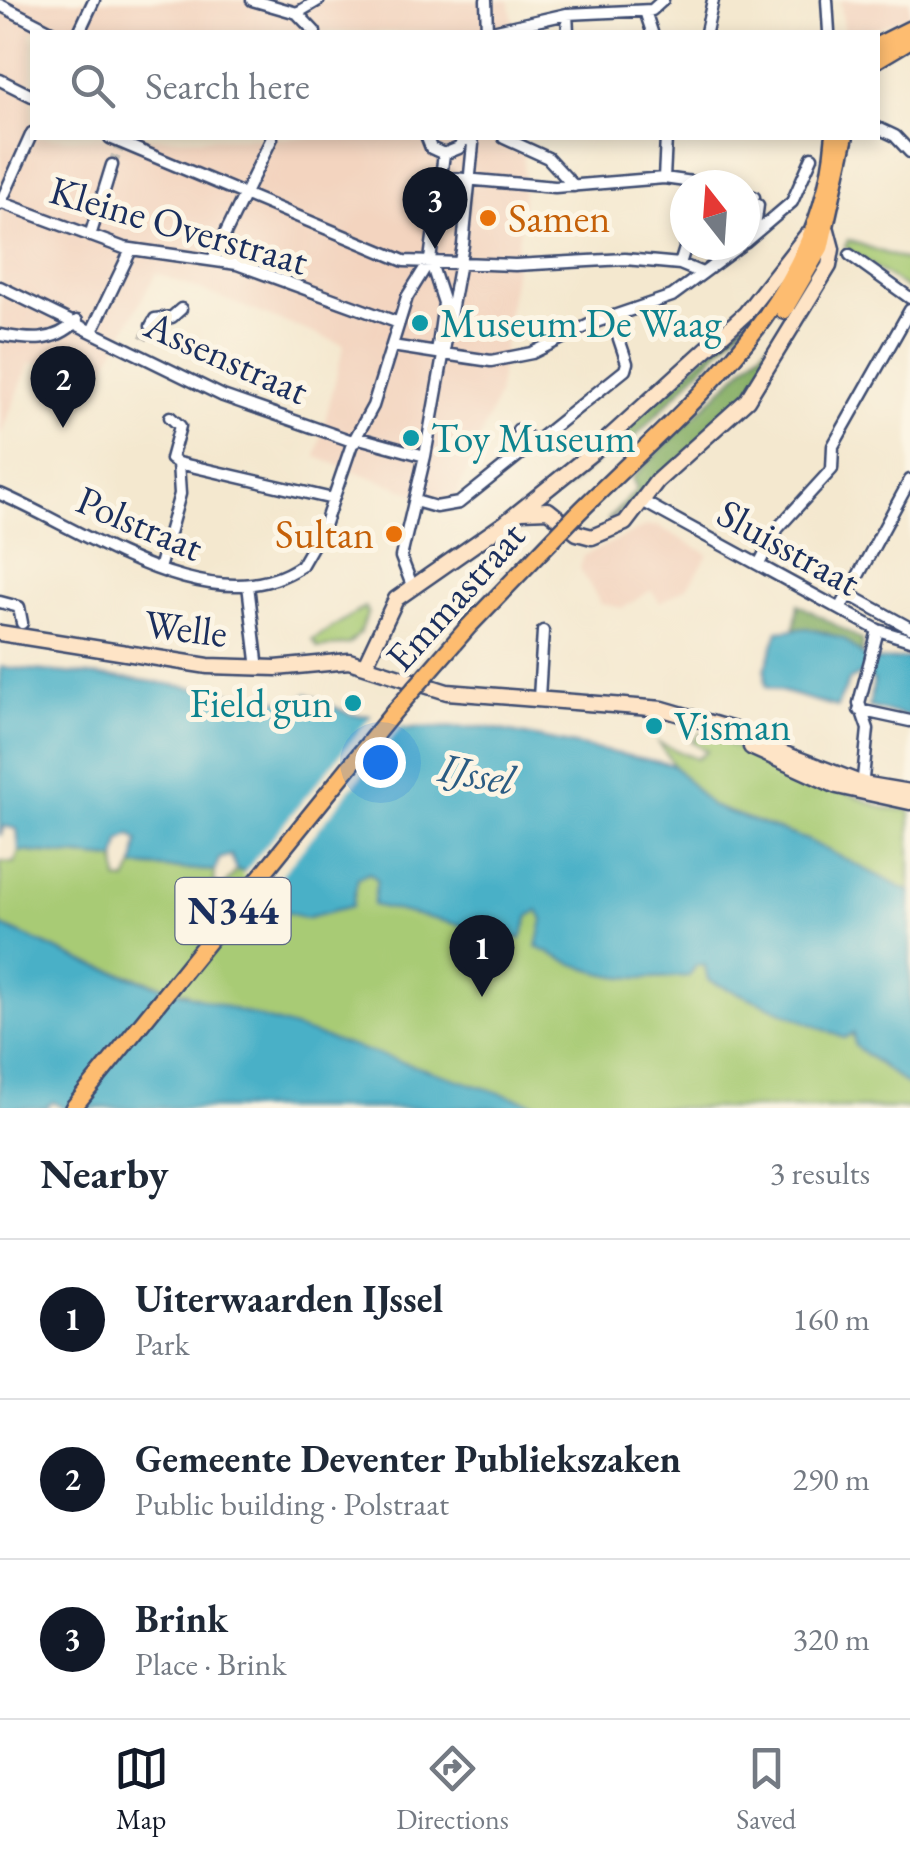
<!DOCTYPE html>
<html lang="en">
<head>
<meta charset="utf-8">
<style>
	body { margin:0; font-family:"EB Garamond",serif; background:#f2f2f3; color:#1f2937 }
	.compass { position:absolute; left:670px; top:170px; width:90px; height:90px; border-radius:50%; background:#fff; box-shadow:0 5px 15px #0003; rotate:343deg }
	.you { position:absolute; left:380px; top:762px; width:35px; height:35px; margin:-25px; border:8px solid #fff; border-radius:50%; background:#1a73e8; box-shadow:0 0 0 15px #1a73e833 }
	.badge { display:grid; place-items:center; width:65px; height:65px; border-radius:50%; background:#111827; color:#fff; font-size:32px; font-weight:700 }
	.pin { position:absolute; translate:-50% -82px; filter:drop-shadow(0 2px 5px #0008) }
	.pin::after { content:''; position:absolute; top:52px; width:35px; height:30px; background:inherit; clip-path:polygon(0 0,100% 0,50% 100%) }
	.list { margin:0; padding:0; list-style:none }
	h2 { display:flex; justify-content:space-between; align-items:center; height:130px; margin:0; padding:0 40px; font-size:42px }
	h2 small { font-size:32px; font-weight:400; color:#747a83 }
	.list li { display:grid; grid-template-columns:65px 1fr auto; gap:30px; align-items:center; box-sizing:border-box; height:160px; padding:0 40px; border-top:2px solid #e0e1e3 }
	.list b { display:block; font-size:38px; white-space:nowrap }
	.list p { margin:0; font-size:32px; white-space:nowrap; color:#747a83 }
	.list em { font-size:32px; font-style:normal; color:#747a83 }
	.icon { flex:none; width:55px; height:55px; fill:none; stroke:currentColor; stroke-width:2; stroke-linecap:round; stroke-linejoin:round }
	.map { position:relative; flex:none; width:910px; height:1108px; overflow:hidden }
	.search { position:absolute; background:#fff; box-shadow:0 5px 15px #0003; left:30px; right:30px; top:30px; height:110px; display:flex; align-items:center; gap:25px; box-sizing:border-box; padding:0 35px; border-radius:0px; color:#747a83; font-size:38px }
	.sheet { height:610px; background:#fff }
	nav { display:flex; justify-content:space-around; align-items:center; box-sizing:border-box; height:140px; border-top:2px solid #e0e1e3; background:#fff; font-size:28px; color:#747a83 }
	nav a { display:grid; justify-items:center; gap:5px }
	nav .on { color:#111827 }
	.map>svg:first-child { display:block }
</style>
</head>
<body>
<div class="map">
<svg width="910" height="1108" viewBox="0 0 910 1108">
	<rect width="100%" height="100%" fill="#fcf5e5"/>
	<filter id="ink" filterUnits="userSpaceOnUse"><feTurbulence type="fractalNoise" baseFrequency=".01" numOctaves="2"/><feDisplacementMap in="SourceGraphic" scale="20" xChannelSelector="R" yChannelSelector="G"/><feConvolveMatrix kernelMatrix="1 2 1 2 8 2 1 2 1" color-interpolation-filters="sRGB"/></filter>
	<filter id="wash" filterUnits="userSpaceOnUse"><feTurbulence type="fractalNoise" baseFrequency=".0048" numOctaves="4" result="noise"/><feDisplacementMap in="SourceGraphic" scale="40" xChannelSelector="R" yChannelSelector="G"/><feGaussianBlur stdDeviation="2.25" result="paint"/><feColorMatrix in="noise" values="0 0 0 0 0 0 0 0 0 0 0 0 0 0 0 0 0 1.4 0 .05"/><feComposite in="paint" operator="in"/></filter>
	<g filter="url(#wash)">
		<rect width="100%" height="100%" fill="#f4e8cf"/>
		<path fill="#f3d4bf" d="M0,0H509L515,32H32V138H524L523,203L498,395L454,502L430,499L316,457L344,345L156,273L104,369L30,363L0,436Z
			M840,0H910V15L868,32H845Z
			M647,526H658L708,554L699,570L687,587L660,603L651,590L623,608L601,604L580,569L583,556Z"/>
		<path fill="#a8cb75" stroke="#627d6a" stroke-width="2.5" d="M848,240L910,262V291L845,247Z
			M365,607L368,612L360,633L349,644L318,648L312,640Z
			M701,733L884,808L910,810V892L807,840L711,806L679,774L659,743L697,759L707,751L692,742Z
			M19,851L116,859L118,880L127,881L134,866L215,871L214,883L222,888L237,870C284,881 326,868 373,871C402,873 434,884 463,890C618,923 782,977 910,1074V1108H94L187,993L84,962L0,925V862L15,863Z"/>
		<path fill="#86af66" stroke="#506f62" stroke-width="2.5" d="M771,296L614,459L604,454L565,490L566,483L614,440L616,448L623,442L615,438Z
			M786,326C773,349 761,374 746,395C728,418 628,510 607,521L637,489L632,478Z
			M798,604L862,640V656C844,639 820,625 794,631Z"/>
		<path fill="#48b0c7" stroke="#327092" stroke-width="2.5" d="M807,628L844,639L869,661L910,658V717L869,707L874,681L864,673L849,681L837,707L766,687L765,670L778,631Z
			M0,667L133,679L296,703L307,694L349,714L390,718L403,728L486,727L673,765L711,806L807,840L910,892V1087L855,1046L853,1033L844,1038L708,980L705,966L696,965L689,976C618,981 601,978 537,947L543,920L538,911L529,916L521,939L373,905L377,879L369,873L358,878L352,906L305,918L283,911L280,877L236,870L231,855L219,859L215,871L134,866L138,841L131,835L120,841L116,859L19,851L17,829L4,826L0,836Z
			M0,925L84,962L548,1108H63L53,1102L45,1108H0Z"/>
		<path fill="#f4e8cf" d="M377,709L404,723L276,882L241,876Z"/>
	</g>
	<g filter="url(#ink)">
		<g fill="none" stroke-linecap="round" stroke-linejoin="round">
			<path stroke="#c9c3b8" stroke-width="10" stroke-dasharray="10 5" stroke-linecap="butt" d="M112,165L122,142
				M143,339L151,326"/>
			<g stroke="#3c4b6f" stroke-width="15">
				<path id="street" d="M252,0L297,13
					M486,0L487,32
					M827,0L829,32
					M0,5L53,32
					M645,11L652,32
					M297,13L315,32
					M297,13L319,0
					M567,14L568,32
					M79,32L94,0
					M488,32L567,14L652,10L663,0
					M706,32L713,0
					M0,80L32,96
					M878,128L895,136L910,152
					M110,138L404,261L515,265L625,259L680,264L702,273
					M427,138L431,148L444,154L459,148L464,138
					M504,138L548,158L574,186
					M442,177L555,187L664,178L714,185
					M664,178L666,138
					M745,194L754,197
					M0,202L124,248L237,264L399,323
					M0,204L32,133
					M754,234L758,205
					M90,236L112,165
					M745,242L792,202L812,157
					M850,255L910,298
					M213,259L272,138
					M430,260L444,303L437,353L491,361L532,353L593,323L672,296L741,245
					M680,264L686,245
					M0,287L223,396L355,442
					M151,326L155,319L172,317L181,309
					M93,329L131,250
					M0,335C30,340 53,344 77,321
					M392,346L437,353
					M170,417L180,426L171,459L178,463
					M518,430L538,444
					M359,438L425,456
					M0,494C83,529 213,626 301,566L324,526L352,444L373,406L407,297L430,260L444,154
					M415,501L436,507L459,503L625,370L627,363L612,318
					M642,501L878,630L910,640
					M759,564L778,528L832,469L833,446L910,310
					M159,569L180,494L178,463L333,499
					M248,585L258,669
					M413,588L401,557L425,456L463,245L473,144L468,138
					M848,594L910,628
					M0,602L19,607L22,623
					M840,609L910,480
					M539,698L543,631
					M859,710L910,721
					M862,788L868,729L859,703L878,630"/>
			</g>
			<g stroke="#3c4b6f" stroke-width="19">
				<path id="secondary" d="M522,511L548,510L577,533L592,537L625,523L657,481L747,400L829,266L832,249L827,230
					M0,633L208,666L276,668L349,661L447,692L663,709L745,733L772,749L863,784L910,792
					M365,665L396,599L505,523L593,452L745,314L806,236
					M751,747L837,786L910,802"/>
			</g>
			<g stroke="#3c4b6f" stroke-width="20">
				<path id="primary" d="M878,45L910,29
					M878,59L910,40
					M784,311L821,247L845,138
					M577,514C687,404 821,304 834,138
					M73,1108L393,713"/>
			</g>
			<use href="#street" stroke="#fff" stroke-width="10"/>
			<use href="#secondary" stroke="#fee4c6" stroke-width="14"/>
			<use href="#primary" stroke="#fdbc70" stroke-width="15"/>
			<g stroke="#3c4b6f" stroke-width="20" stroke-linecap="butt">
				<path id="primary-bridge" d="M393,713L469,626L577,514"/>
			</g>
			<use href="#primary-bridge" stroke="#fdbc70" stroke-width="15"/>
		</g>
	</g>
	<g fill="#e8710a" stroke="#fcf5e5" stroke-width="4">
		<circle cx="488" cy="218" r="10"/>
		<circle cx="394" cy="534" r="10"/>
	</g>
	<g fill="#0f9aa8" stroke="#fcf5e5" stroke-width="4">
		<circle cx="420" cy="323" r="10"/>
		<circle cx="411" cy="438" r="10"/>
		<circle cx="353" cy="703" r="10"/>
		<circle cx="654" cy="726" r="10"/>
	</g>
	<g text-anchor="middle" stroke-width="10" stroke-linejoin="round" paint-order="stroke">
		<rect fill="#fcf5e5" stroke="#5e6a86" stroke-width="2.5" x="175.5" y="878" width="115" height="66" rx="8"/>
		<g font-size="38" font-weight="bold" fill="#1b2f5e">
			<text x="233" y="924">N344</text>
		</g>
		<g font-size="40" fill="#c56008" stroke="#fcf5e5" text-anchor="start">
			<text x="508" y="232">Samen</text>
			<text x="374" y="548" text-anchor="end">Sultan</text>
		</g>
		<g font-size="40" fill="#1b2f5e" stroke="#fcf5e5">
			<text transform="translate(179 225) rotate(16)" y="14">Kleine Overstraat</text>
			<text transform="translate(227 357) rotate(24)" y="14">Assenstraat</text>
			<text transform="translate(140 523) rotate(23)" y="14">Polstraat</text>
			<text transform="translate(789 547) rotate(29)" y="14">Sluisstraat</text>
			<text transform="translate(455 596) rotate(-48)" y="14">Emmastraat</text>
			<text transform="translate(186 628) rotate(7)" y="14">Welle</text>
		</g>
		<g font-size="40" fill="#0d838f" stroke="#fcf5e5" text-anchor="start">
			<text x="440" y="337">Museum De Waag</text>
			<text x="431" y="452">Toy Museum</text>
			<text x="333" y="717" text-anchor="end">Field gun</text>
			<text x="674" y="740">Visman</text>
		</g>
		<g font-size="42" font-style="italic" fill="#2b5c83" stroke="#fcf5e5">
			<text transform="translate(477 773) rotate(11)" y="15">IJssel</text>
		</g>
	</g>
</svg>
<svg class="compass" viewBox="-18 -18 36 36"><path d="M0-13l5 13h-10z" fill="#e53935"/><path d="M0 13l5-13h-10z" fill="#747a83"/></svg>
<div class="you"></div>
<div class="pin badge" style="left:482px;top:997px">1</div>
<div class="pin badge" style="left:63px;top:428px">2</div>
<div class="pin badge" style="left:435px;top:249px">3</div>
<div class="search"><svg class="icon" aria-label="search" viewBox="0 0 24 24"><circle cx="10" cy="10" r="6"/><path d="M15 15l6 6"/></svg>Search here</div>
</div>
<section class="sheet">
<h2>Nearby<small>3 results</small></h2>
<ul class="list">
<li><span class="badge">1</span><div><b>Uiterwaarden IJssel</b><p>Park</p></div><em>160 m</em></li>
<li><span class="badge">2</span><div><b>Gemeente Deventer Publiekszaken</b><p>Public building · Polstraat</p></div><em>290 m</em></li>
<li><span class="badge">3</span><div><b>Brink</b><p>Place · Brink</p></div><em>320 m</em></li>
</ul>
</section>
<nav>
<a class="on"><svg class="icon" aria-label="map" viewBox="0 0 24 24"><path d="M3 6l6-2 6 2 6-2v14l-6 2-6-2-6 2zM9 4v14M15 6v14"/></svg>Map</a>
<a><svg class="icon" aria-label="directions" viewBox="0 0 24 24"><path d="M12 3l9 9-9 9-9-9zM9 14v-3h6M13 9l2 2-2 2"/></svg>Directions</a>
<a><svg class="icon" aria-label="saved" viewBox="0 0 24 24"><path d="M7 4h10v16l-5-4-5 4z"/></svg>Saved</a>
</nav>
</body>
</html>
